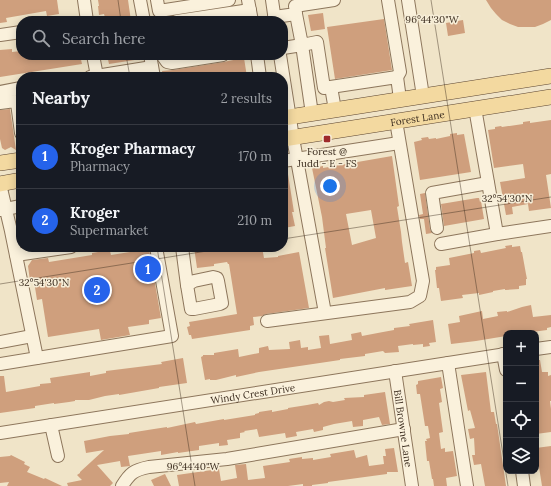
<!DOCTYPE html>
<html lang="en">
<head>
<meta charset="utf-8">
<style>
	body { margin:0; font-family:Lora,serif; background:#20242c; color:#f1f3f6 }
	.controls { position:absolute; right:12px; bottom:12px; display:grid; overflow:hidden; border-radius:8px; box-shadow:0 2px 10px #0003 }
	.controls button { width:36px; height:36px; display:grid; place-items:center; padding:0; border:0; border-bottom:1px solid #363941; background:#171b24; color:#f1f3f6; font:20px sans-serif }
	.you { position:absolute; left:330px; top:186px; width:14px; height:14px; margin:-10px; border:3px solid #fff; border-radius:50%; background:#1a73e8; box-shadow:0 0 0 6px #1a73e833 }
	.badge { display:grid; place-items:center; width:26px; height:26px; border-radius:50%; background:#2563eb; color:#fff; font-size:13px; font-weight:700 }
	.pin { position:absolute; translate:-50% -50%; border:2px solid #fff; box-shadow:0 1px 4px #0006 }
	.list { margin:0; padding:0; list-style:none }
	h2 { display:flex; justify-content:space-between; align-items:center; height:52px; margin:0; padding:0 16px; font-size:17px }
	h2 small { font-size:13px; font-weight:400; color:#9ea1a6 }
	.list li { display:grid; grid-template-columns:26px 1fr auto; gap:12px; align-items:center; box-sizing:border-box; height:64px; padding:0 16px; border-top:1px solid #363941 }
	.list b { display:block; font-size:15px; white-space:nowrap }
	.list p { margin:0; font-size:13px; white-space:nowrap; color:#9ea1a6 }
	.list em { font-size:13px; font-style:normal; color:#9ea1a6 }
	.icon { flex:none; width:22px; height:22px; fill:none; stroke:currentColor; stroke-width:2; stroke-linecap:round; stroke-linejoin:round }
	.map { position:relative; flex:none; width:551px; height:486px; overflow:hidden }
	.search { position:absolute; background:#171b24; box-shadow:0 2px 10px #0003; left:16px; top:16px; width:272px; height:44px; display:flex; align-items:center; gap:10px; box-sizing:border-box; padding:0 14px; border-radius:16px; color:#9ea1a6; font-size:15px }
	.panel { position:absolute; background:#171b24; box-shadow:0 2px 10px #0003; left:16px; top:72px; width:272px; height:180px; border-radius:16px }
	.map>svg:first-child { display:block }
</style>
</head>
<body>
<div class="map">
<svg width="551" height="486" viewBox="0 0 551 486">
	<rect width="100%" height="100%" fill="#f0e4c8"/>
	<path fill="#cf9f7d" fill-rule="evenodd" d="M0,0H57L59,14L47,16L46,11L6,18L7,22L0,23Z
		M98,0H128L131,21H106L104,14L99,15L98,6H99Z
		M486,0H551V20L543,24L535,27H518L510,24L502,20L496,14L491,8Z
		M323,13L325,29L311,31L308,15Z
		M384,19L392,70L335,79L327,27Z
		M463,20L465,33L448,36L446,23Z
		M12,49V52L21,51V55H80L82,64L0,77V50Z
		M107,55H140L141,59L109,64Z
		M244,58L247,77H163L162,71L173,70L224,62L228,61Z
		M10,109L16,150L11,147L5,150L2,148L0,139V110Z
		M551,120V174L546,175L551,208L529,211L528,204L512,207L513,214L506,215L500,182L525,178L523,164L494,168L488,130L495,129V127L501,126L502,127L523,124V122L530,121V123Z
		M457,133V135L464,134L471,172L420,180L414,142L422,140L421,138L428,137L429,139L436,138V139L450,136V134Z
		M392,156L399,206L397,207L401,232L402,242L405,263L408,262L412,286L385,290V288L333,298L325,248H326L322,217L312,168L323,166V168ZM371,210L376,238L352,245L346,214Z
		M283,168H287L294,212H292L295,226L284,228L283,221Z
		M425,193L430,229L432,233L426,234L424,219H420L419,215L423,214L420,194Z
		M477,198H479L480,202L481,201L484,219L444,226L441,204Z
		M512,245V247L520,246L521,252H522L526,274L527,279H526V285L519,286V289L505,290V289L493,291V292L479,295V293L462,295L463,298L441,301L439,288H437L435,270H436V267L450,265L449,258L474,253V251L480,250L481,253L506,248L505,246Z
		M194,247H262L264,258L278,257V256L299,252L309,308L266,314L262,316L253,317L254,325L250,326V330L192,339L191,335H189L187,327L190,326L189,322L237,314L229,264H228L227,262L214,264V266L197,268Z
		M149,249L161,318L149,320V324L128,327L130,335L101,340L99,329L48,337L42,299L37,300L34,281H30L28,266L32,260L48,258L49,262L92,255V253L104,251V252L110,251L111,255Z
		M531,305L533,317L551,315V327L547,328V330L525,333H506V336L476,341L451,344L448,324L460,322L459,316L482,311L483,319L498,316L497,312L507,311V312L522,307Z
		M433,320L436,342L429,343L430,346L423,347V344L413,345V344L398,346L399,352L385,353L383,351L365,354V356L340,359V360L259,372L236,377V375L216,380H210V379L205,380L201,357L203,356V355H214V353L238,349L239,357L259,353V348L268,346L269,350L290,349L289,342L300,340L301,348L308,347V350L321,348L319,336L329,335L330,344L352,340L351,334L361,332L362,336L383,332L394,330V328L410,326L409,324Z
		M183,358L187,383L159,387V388L119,395V394L105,396L89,400H75V401L69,402L54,404V403L35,406V408L0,413V376H4L6,392L40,386V384L51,383L50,378L90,372V376L106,373V371L162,364L161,362Z
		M536,360H540L542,372H548V376L551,375V401H550L551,409V432L536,434Z
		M486,372L491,412H494L496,424H497L506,486H485L481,464L474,465L472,455H475L474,438L470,439L468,429L475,428L470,410L468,411L461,375Z
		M441,377L443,388L440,389L442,402L439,403L443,432L439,433L441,449L445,448V452L453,451L457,476L446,478L447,486H434L433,479H432L429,461H427L425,441H427L426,439L430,438L428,426H425L420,394H417L416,385L418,384V381Z
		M385,392L390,424L382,425L379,417L363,420V426L353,427L352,421L334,424L323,427V430L314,432L313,429L296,432L297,436L286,438L285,433L259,437L257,429L244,431L245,432L240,433V438L227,440L228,445L219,446V443L199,446V450L178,453V452L161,455V451L128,456L130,466L121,467L120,461L97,465L113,483L110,486H68L67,483L82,480L77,475L80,473V472L104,450L86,453L84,441L110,436L129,434V433L154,429L167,427V428L195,422L196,424L224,419V420L255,415V414L259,413V412L272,410V412L288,409V408L307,405L318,403L319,405L324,402L329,401L333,402L345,400L344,398L364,397V395Z
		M551,446V486H542L536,448Z
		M394,448L398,472H387V474L328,482V483L312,485V486H303V484L288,486H179L177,475L219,469L221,481L237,478L235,465L246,464L248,480L265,478L263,466L290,462L289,459L302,457V459L313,458V460L331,457L330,454L354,450L356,458L367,455L369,466L384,464L383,456H386L385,449Z
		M11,455L25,462L24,464L30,467L27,472L44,479L45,478L62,486H7L9,482L0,483V457L10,456Z
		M165,474L171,486H154L151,480Z"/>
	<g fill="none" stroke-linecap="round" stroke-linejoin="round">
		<g stroke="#8d765c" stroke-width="14">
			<g id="minor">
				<path d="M84,0L87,21"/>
				<path d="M140,0L144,21"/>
				<path d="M157,0L159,11L229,0"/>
				<path d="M248,0L252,21"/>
				<path d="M272,0L275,21"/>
				<path d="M388,0L400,72L397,77"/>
				<path d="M408,0L423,96"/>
				<path d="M296,14L302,45L317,42L324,88L397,77L400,99"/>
				<path d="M274,17L296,14L295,6L334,0"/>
				<path d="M177,21L250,10"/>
				<path d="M0,35L21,32"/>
				<path d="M283,48L302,45L312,114"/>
				<path d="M93,55L97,76"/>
				<path d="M150,55L154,77"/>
				<path d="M162,55L167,62L172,63L223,55"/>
				<path d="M257,55L260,77"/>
				<path d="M280,55L293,138L325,313"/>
				<path d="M90,77L152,67"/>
				<path d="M331,87L335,110"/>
				<path d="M0,92L21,88"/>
				<path d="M0,103L15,101L17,103L21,133"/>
				<path d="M475,108L497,234L551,226"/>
				<path d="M283,161L399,143"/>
				<path d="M0,184L11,231L37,358"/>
				<path d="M0,210L21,206"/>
				<path d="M437,228L432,193L488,183"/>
				<path d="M441,244L497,234"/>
				<path d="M182,247L187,285"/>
				<path d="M16,255L71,247"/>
				<path d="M213,277L217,278L218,281L222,303L220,304L194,309H191L187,285L194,281Z"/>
				<path d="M267,321L410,302L420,296L423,281L396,121"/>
				<path d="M0,342L32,336"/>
				<path d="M536,349L551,347"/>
				<path d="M503,354L506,370"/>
				<path d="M448,363L467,486"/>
				<path d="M0,364L172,336L156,247"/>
				<path id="s1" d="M395,371L412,486"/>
				<path d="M51,425L58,456"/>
				<path id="s2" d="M0,433L506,354"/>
				<path d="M522,471L524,486"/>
				<path d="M122,486C130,473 134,470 149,467L227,459L404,429"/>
			</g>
		</g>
		<g stroke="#5b4430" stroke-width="16">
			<g id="major">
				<path d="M283,118L551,76"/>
				<path id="s3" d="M283,139L551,97"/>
				<path d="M0,163L21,160"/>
				<path d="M0,184L21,180"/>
			</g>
		</g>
		<use href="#minor" stroke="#faf1dc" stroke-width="12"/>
		<use href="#major" stroke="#f3d9a0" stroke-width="15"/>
	</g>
	<path fill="none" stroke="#3d2e20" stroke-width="1" stroke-opacity="0.45" d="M118,0L121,21M431,0L508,486M126,55L130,77M283,239L551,197M157,247L195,486M0,284L232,247"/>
	<rect fill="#9e2a2b" stroke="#f7eed8" stroke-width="1.5" x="323" y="135" width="8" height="8" rx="2"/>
	<g text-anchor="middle" stroke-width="3" stroke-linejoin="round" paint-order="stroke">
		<g font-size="10" fill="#3d2e20" stroke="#f7eed8">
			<text dy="4" stroke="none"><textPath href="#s3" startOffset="136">Forest Lane</textPath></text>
			<text dy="4" stroke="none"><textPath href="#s2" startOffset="256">Windy Crest Drive</textPath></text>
			<text dy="4" stroke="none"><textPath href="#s1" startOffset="58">Bill Browne Lane</textPath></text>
		</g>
		<g font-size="10" fill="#3d2e20" stroke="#f7eed8">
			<text x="327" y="155">Forest @<tspan x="327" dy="12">Judd - E - FS</tspan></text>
		</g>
	</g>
	<g font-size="10" text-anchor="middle" fill="#3d2e20" stroke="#f7eed8" stroke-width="3" stroke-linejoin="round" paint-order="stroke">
		<text x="432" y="23">96°44'30"W</text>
		<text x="507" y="202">32°54'30"N</text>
		<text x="44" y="286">32°54'30"N</text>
		<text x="193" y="470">96°44'40"W</text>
	</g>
</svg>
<div class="controls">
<button>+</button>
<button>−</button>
<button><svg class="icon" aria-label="locate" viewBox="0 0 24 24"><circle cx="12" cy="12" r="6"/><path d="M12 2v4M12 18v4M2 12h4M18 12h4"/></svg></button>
<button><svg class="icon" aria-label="layers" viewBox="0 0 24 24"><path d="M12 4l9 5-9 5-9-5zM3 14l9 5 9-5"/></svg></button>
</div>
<div class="you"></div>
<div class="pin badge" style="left:148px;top:269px">1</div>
<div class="pin badge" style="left:97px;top:290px">2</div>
<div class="search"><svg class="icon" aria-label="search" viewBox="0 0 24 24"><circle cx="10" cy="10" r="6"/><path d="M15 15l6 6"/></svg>Search here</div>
<section class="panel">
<h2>Nearby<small>2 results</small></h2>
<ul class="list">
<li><span class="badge">1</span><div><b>Kroger Pharmacy</b><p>Pharmacy</p></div><em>170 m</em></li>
<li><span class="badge">2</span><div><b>Kroger</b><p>Supermarket</p></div><em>210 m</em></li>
</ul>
</section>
</div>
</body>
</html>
